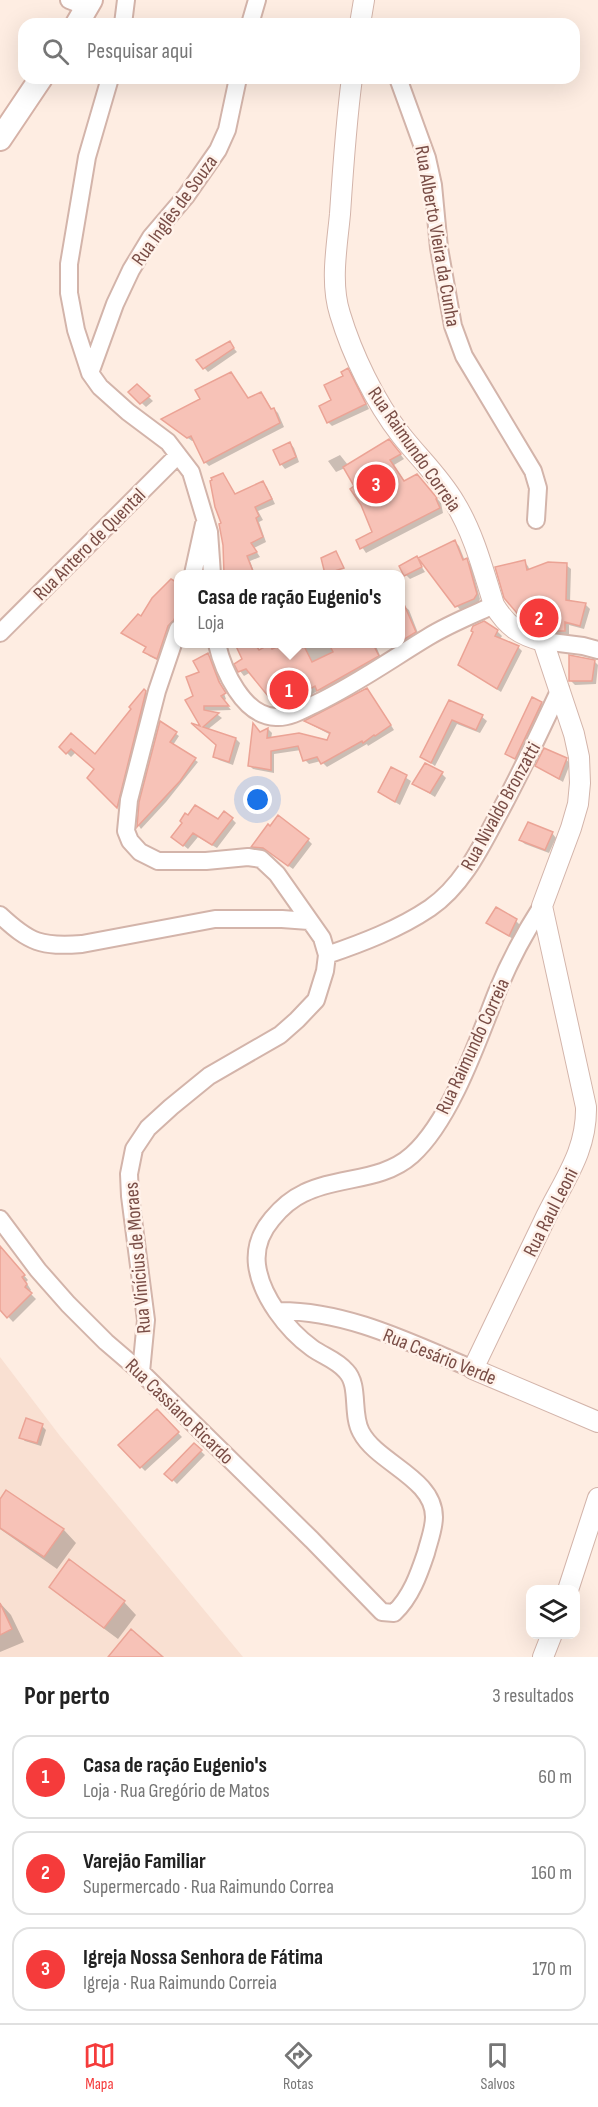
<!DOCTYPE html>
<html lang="pt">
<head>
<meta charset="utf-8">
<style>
	body { margin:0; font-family:"Sofia Sans Condensed",sans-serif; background:#f6f6f6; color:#222 }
	.controls { position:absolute; right:18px; bottom:18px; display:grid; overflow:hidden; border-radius:12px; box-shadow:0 6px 24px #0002 }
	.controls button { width:54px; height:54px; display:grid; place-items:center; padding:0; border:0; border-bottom:2px solid #e0e0e0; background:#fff; color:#222; font:30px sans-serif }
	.you { position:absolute; left:258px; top:800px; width:21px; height:21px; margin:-15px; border:4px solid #fff; border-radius:50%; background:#1a73e8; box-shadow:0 0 0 9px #1a73e833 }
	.badge { display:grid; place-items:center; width:39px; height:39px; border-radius:50%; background:#f53b3b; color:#fff; font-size:20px; font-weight:700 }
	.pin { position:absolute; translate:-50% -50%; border:3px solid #fff; box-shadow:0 2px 6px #0006 }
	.popup { position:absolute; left:174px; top:570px; width:231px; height:78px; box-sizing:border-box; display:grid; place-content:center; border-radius:12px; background:#fff; filter:drop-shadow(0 2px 4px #0005); font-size:20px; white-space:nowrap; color:#767676 }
	.popup b { font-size:22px; color:#222 }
	.popup::after { content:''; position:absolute; left:50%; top:100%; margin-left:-12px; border:12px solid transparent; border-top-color:#fff }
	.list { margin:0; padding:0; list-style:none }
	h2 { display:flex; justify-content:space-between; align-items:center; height:78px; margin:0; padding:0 24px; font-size:26px }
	h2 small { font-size:20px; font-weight:400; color:#767676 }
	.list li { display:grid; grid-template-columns:39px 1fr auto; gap:18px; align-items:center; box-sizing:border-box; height:84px; margin:0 12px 12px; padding:0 12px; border:2px solid #e0e0e0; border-radius:18px }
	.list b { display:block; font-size:22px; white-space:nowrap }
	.list p { margin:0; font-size:20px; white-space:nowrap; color:#767676 }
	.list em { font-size:20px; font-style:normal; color:#767676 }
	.icon { flex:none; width:33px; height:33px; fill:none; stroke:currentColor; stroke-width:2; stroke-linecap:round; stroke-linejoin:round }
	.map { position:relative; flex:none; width:598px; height:1657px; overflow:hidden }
	.search { position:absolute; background:#fff; box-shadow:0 6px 24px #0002; left:18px; right:18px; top:18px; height:66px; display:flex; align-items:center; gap:15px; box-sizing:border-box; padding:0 21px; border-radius:18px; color:#767676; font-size:22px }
	.sheet { height:366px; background:#fff }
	nav { display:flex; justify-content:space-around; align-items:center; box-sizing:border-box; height:84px; border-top:2px solid #e0e0e0; background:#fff; font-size:16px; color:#767676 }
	nav a { display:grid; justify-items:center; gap:3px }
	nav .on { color:#f53b3b }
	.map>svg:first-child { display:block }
</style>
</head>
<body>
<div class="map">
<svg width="598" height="1657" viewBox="0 0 598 1657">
	<rect width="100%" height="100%" fill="#feede2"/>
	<path fill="#f9e0d2" d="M0,1357L60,1436L243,1657H0Z"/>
	<path fill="#0003" d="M229,343L237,352L208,372L198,361Z
		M348,370L352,374L369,409L332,426L328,422L333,401Z
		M231,374L248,399L260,394L265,398L272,410L274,409L278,413L284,427L209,466L205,462L195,440L192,441L167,423L201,399Z
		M137,386L153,401L146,407L130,392Z
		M290,443L294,448L299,462L285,469L281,464L275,450Z
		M394,446L404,459L394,465L405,482L422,481L441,503L443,513L366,553L358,541L374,533L356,487L345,468L336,472L328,461L340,455L348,465Z
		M223,474L236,495L263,482L267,487L275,504L258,511L263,520L259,522L266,542L254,548L260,557L250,561L255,574H225Z
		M455,542L459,546L465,561L471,564L480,599L478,603L461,611L457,606Z
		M416,558L425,572L410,579L406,575Z
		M524,562L528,566L530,571L566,565L571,569L570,602L586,605L590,609L584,629L569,625V634H554L528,623L523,618Z
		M178,585V623L161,662L149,656L145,651L147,648L123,632Z
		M403,605L409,610L420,638L405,648L400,643V606Z
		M497,631L502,636L500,639L518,647L522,651L501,692L460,665Z
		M236,644H256L260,651L270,646L273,650L286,644H375L382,660L323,694L319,690L301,701L302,705L290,709L286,705L278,684L276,703L251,672L244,676L240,671L236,664L244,660Z
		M208,655L212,659L226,699L224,701L231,710L202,711L218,715L222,718L207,730L236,739L240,743L233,765L219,760L215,756L217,745L203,728L188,700L195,696Z
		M594,661L598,665L596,684L575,685L571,681Z
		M144,691L150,696L122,810L89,778L95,769L76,752L71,757L61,747L71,735L95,756L133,709Z
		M371,694L394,730L368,746L367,744L327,767L321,761L309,764L305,760L301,750L274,754V773L253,769L249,765L261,734L268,729L272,733L271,739L328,742L331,735L306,722Z
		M533,699L546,707L520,762L507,754Z
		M450,702L482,717L487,721L480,733L457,724L435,766L421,756Z
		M161,723L179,736L173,745L198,762L166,802L141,829L139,826L141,802Z
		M566,759L570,764L563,782L537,766Z
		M392,769L411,781L400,805L379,792Z
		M442,774L446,778L435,797L414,784Z
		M232,819L236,823L217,848L198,837L188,849L177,840L218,821Z
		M552,833L556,838L549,853L525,844L520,840Z
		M308,840L312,844L293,869L269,852L257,851L253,847Z
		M516,921L520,925L513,939L488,923Z
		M0,1258H9L28,1280L26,1282L31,1290L29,1292L36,1299L13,1322L2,1310L0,1302Z
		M157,1411L182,1437L145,1471L120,1445Z
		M42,1426L46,1430L41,1446L25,1441L20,1437Z
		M194,1445L205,1455L177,1484L167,1474Z
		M7,1492L64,1530L76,1543L57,1569L0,1529V1501Z
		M51,1586L124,1602L136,1615L118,1639L64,1599Z
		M0,1603L11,1615L24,1642L0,1652Z"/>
	<path fill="#f7c2b7" stroke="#eba395" stroke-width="1.5" d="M230,341L234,348L203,369L196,360Z
		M348,368L366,404L327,423L319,406L331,400L324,385L343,376L341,372Z
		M231,372L248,398L261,392L271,409L274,408L280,423L204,463L191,436L187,438L161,419L200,399L195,390Z
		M137,384L150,396L140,404L128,392Z
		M389,439L401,454L390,460L404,481L417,474L437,498L436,499L440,508L360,549L356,540L372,532L361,505L350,489L354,486L343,467Z
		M290,442L296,457L280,465L273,450Z
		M223,473L235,494L263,481L272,499L255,507L259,516L256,518L263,537L251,543L257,552L247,556L254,574H224L223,545L219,524L221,523L215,507L210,481L212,480L211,478Z
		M455,540L463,560L467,558L477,594L474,599L455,607L418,558Z
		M336,551L344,568L325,574L321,558Z
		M417,556L422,567L404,576L399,566Z
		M525,560L527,570L548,562L567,563L566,600L586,603L580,626L565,622V631H549L522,619L504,598L495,567Z
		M171,579L178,583V609L174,620L168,626L157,659L143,652L146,647L121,633L138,614L141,616L152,598Z
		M400,595L416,632L400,642Z
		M484,621L498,630L495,636L519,646L497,689L458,665L473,632L471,631L473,626Z
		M235,644H255L259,650L270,644L272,649L284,644L286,650L303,644L312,662L333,652L329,644H373L379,656L317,691L315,686L297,696L299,700L284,706L275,678L272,701L246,669L238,672L234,664L242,659Z
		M208,653L219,682L226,693L221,696L229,706H204V710L219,713L203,727L236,738L229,762L213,757L216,745L191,723L200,726L185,700L193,696L186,677L199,672L193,661Z
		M569,655L595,660L592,681H569Z
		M367,688L391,725L375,736L374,735L363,743L362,741L321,764L317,757L303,761L298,746L271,751V770L248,766L253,723L260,732L268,728L267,738L299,733L327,740L330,733L304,721Z
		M144,689L146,691L117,808L87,778L94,769L71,749L66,754L59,747L71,733L95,754L131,709L129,707Z
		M532,697L542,702L515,759L505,754Z
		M449,700L483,715L476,730L452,720L431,763L420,757Z
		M160,721L177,732L170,742L196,758L180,781L137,827L139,802Z
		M544,748L567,758L559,779L535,766Z
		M425,763L443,772L430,793L412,784Z
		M391,767L407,775L395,802L378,792Z
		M195,805L218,819L224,811L233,818L212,845L193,833L183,846L171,837L182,823L180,821L185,813L188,815Z
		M278,815L309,839L288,866L263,848L251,847L268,824L270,826Z
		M528,822L553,832L545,850L519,840Z
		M496,907L517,919L509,936L486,923Z
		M0,1246L25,1275L22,1277L27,1284L25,1287L32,1293L7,1318L0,1310Z
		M157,1409L179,1432L140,1468L118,1445Z
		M26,1418L43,1424L37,1443L19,1438Z
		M194,1443L202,1450L172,1481L164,1474Z
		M6,1490L64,1529L44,1557L0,1528V1499Z
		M69,1559L125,1601L104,1628L49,1587Z
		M0,1603L12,1629L0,1635Z
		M131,1629L163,1657H108Z"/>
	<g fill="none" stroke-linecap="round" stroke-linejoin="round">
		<g stroke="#d3b4aa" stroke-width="20">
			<path id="minor" d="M69,0L87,7
				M123,24L126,0
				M250,24L257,0
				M110,78L87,157L69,264V293L76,330L90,373L100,387L128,412L168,442L191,472L209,532L212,574
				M398,78L427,158L433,185L439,248L453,326L464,356L533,471L538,488L536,520
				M90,373L115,304L131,270L151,237L186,196L218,150L227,130L238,78
				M193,574L204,524
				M0,633L178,455
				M543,641L583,646L598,650
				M217,644C223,670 243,716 276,717C289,718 303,710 315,704C355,685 390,660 428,637C449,624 472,615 494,605
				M0,915C30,943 41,947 82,944L215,919H282L309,921
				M327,955C362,943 399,929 430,908C462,886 480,849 497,817C520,775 540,732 560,689
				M0,1219L38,1270L68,1304L106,1342L141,1372L312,1540L382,1612L394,1613C411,1597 419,1574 426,1553C429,1541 434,1529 434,1517C434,1478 377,1463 361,1432C351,1414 360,1385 346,1371C337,1360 323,1356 312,1348C287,1330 261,1296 257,1265C255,1248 261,1232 272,1219C281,1208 291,1199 304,1193C338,1176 382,1182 412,1155C451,1120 478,1040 497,992C509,962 524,934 542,906
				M277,1311C346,1310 411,1343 473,1369
				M141,1372L146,1320L130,1196L129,1174L134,1149L148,1128L171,1107L209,1076L280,1035L297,1020L316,1000L325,971L327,955L322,938L277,874L261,859L248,857L206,861H158L140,852L130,841L126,831L129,800L157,691L178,629"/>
		</g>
		<g stroke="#d3b4aa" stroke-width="22">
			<path id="tertiary" d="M360,24L364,0
				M352,78C346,123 343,168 340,214C337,246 330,283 340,314C352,354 375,402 401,435C419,458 440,477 455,503C474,534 483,570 494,605C507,626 519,635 543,641L574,734L579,757L580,783L578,804L571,828L542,906L586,1107C587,1152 563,1181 544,1221C520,1270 497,1320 473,1369L598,1422
				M568,1590L598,1498
				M543,1657L552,1634"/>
		</g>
		<g stroke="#d6b2a7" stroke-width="26">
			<path id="secondary" d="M77,24L91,0
				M0,139L41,78"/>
		</g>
		<use href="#minor" stroke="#fff" stroke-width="16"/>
		<use href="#tertiary" stroke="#fff" stroke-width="20"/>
		<use href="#secondary" stroke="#fff" stroke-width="22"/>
	</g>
	<g text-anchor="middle" stroke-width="5" stroke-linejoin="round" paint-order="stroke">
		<g font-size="20" fill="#794d46" stroke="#fff2ea">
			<text transform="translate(174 210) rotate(-54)" y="7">Rua Inglês de Souza</text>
			<text transform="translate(438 236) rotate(80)" y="7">Rua Alberto Vieira da Cunha</text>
			<text transform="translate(415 449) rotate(55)" y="7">Rua Raimundo Correia</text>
			<text transform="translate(89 544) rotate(-45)" y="7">Rua Antero de Quental</text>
			<text transform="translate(500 806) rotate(-61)" y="7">Rua Nivaldo Bronzatti</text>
			<text transform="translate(472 1046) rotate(-65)" y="7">Rua Raimundo Correia</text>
			<text transform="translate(550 1212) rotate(-63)" y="7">Rua Raul Leoni</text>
			<text transform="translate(137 1258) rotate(-95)" y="7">Rua Vinícius de Moraes</text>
			<text transform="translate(440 1356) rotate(22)" y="7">Rua Cesário Verde</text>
			<text transform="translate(180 1411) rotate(44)" y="7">Rua Cassiano Ricardo</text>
		</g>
	</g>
</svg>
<div class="controls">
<button><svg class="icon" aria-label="layers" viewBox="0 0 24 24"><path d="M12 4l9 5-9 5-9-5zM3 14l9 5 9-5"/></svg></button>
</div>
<div class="you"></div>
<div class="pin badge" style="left:289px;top:690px">1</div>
<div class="popup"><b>Casa de ração Eugenio's</b>Loja</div>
<div class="pin badge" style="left:539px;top:618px">2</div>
<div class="pin badge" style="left:376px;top:484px">3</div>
<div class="search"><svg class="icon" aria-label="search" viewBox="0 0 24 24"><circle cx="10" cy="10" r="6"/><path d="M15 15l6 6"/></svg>Pesquisar aqui</div>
</div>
<section class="sheet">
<h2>Por perto<small>3 resultados</small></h2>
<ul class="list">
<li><span class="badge">1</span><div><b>Casa de ração Eugenio's</b><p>Loja · Rua Gregório de Matos</p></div><em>60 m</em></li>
<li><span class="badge">2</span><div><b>Varejão Familiar</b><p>Supermercado · Rua Raimundo Correa</p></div><em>160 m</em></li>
<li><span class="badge">3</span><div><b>Igreja Nossa Senhora de Fátima</b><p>Igreja · Rua Raimundo Correia</p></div><em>170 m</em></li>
</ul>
</section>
<nav>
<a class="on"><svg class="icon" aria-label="map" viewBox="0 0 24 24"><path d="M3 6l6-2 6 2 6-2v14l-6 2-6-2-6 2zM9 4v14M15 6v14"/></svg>Mapa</a>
<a><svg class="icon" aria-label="directions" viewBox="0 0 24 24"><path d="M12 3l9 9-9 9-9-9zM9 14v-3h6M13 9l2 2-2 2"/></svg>Rotas</a>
<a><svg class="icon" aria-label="saved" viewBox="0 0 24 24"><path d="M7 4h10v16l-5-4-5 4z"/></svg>Salvos</a>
</nav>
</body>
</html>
